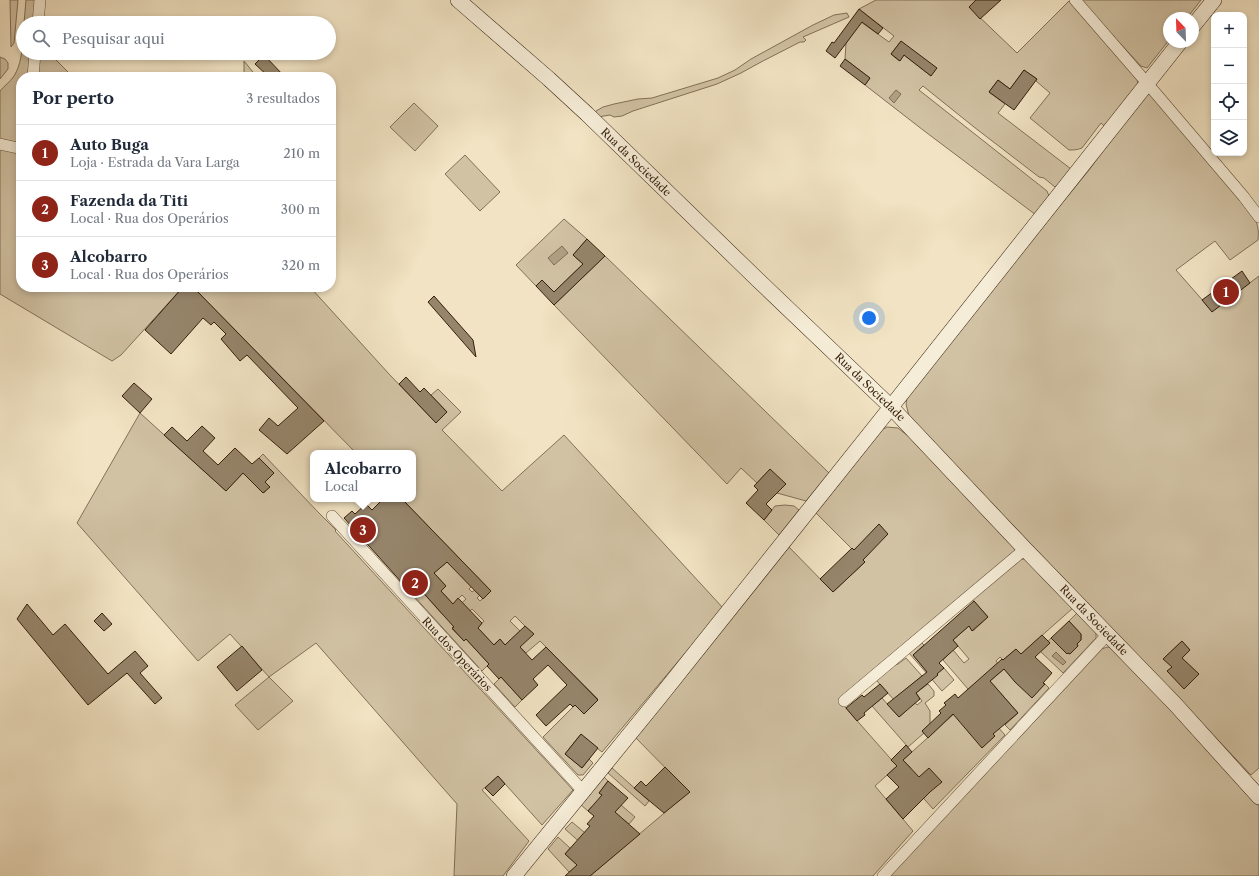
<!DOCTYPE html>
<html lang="pt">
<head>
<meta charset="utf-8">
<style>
	body { margin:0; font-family:"Libre Caslon Text",serif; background:#f2f2f3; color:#1f2937 }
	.controls { position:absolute; right:12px; top:12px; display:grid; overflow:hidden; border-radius:8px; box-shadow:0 2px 6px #0003 }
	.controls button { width:36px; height:36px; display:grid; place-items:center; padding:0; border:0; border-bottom:1px solid #e0e1e3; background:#fff; color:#1f2937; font:20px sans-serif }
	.compass { position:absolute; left:1163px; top:12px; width:36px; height:36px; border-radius:50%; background:#fff; box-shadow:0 2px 6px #0003; rotate:337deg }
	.you { position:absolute; left:869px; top:318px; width:14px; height:14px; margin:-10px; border:3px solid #fff; border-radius:50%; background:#1a73e8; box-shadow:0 0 0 6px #1a73e833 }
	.badge { display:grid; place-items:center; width:26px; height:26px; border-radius:50%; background:#8f2418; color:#fff; font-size:13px; font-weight:700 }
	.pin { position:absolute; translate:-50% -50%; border:2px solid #fff; box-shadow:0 1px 4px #0006 }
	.popup { position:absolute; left:310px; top:450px; width:106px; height:52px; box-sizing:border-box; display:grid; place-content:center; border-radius:8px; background:#fff; filter:drop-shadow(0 1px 3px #0005); font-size:13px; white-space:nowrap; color:#747a83 }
	.popup b { font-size:15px; color:#1f2937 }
	.popup::after { content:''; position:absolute; left:50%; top:100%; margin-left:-8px; border:8px solid transparent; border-top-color:#fff }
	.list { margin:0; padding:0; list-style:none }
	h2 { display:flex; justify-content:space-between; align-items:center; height:52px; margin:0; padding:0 16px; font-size:17px }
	h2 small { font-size:13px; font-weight:400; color:#747a83 }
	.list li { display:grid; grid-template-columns:26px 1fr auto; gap:12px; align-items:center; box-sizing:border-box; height:56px; padding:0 16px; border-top:1px solid #e0e1e3 }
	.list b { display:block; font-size:15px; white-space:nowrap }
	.list p { margin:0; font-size:13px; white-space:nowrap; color:#747a83 }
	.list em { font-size:13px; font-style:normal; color:#747a83 }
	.icon { flex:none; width:22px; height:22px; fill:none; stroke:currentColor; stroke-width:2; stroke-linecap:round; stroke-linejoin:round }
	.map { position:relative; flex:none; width:1259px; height:876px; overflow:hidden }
	.search { position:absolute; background:#fff; box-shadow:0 2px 6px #0003; left:16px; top:16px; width:320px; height:44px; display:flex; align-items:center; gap:10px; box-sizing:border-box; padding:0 14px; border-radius:22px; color:#747a83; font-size:15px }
	.panel { position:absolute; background:#fff; box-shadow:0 2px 6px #0003; left:16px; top:72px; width:320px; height:220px; border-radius:16px }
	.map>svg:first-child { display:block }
</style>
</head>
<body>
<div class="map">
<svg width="1259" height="876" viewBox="0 0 1259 876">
	<rect width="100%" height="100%" fill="#f1e3c3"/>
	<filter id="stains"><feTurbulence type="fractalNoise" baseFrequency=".005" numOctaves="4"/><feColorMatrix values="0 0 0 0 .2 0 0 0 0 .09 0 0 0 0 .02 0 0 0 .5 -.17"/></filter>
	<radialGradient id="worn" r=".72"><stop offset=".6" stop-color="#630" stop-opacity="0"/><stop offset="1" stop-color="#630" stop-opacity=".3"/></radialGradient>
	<path fill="#d1c2a4" stroke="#827058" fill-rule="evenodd" d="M10,0H18L14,43L11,47Z
		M26,0H37L35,23H24Z
		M876,0H976L969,7L1017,53L1069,1L1137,78L1138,86L1106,128L1101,123L1082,148C1077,150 1074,150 1069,150L1030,118L1050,93L1036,81L1037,79L1024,70L1010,89L998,80L989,92L1005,104L998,113L1071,169L1058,186L1055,187L1044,178L1039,177L974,127L923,86L919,90L1047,191L1049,196L1036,215L923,130L865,85L870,78L845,59L846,43L861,22L889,42L894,36L859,9ZM901,41L931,76L904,55L899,61L891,54Z
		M1080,0H1201L1187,18H1169V40L1147,68L1141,66Z
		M847,13L849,17L803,37L806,40L804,42H800L761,62L741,73L717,84L633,111L622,116L614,117L610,115L598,117L593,115L596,111L603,107L614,104L638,99L652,98L718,78L735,70L751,59L813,25L834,15Z
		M23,38V53H32L29,77H21V140L19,143L0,139V91C4,86 10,82 14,76C21,65 22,51 23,38Z
		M38,53H49L73,77H35Z
		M0,57L5,59L8,63V69L0,79Z
		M244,61L257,77H244Z
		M1146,92L1151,93L1254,217C1258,225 1259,231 1258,240L1230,260L1215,241L1176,270L1212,311L1259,276V768L1251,775L1152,670L979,490L937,448L909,416L906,404L908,392L1089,170ZM1182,641L1190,650L1182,658L1198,674L1184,688L1168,672L1172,667L1164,658Z
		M414,103L438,126L415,151L390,127Z
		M0,147L21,153V287H183L121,355L112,361L0,294Z
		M465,155L500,192L480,211L445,174Z
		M564,219L587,239L573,255L583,264L554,292L542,280L536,286L516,265Z
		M605,256L829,473L806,501L777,493L770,469L757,483L741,468L727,484L554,305Z
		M193,287H310L389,374L436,423L447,412L431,395L438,389L461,412L442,430L502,491L564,435L723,608L602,752L580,735L565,754L582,768L589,759L593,763L583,775H578L543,737L575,705L584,714L598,699L540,641L526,653L521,648L514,654L507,647L533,634L515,616L510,621L520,631L505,645L500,639L489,649V640L478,628L484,621L472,609L452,629L464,641L466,639L489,664L482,671L412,594L419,588L442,614L453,611L466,599L462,595L453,604L441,591L446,586L434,573L447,562L476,582L469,589L472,592L475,590L480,595L477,598L480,601L491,591L402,499H413V453H356Z
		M140,413L226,491L243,473L264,493L269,487L265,482L274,473L259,458L263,454L318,512L336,530L335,531L573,790L542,825L498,776L482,790L529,841L503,876H454L457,804L316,643L269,677L293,701L258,730L235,705L269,677L230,634L198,661L77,523Z
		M887,427L898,428L908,436L1016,546L1017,552L838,700L845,707L897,766L875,786L913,831L873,876H590L689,792L634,736L787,545L833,592L865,562L816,513L840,483V478L878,432Z
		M785,505L794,506L799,510L779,535L764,520L775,506Z
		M1023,559H1026L1073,608L1021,654L1016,649L1003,660L1000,657L996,661L999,665L968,689L943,660L953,650L964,663L969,659L953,640L969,626L973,631L988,617L971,598L1019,560Z
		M1077,613L1096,632V638L1063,673L1040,651L1051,638L1067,654L1068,653L1070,654L1078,646L1077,644L1081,640V634L1069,621Z
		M922,643L924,645L913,655L932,677L944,668L954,680L942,691L909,653Z
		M1107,647L1113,648L1174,711L1259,806V876H890L1102,649Z
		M906,658L922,676L905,690L917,705L922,701L916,693L928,684L934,691V696L925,703L930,711V724L922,731L924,733L908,747L872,706L882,698L899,717L905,712L876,680L895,665L898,664Z
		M1004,669L1045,684L1049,688L1010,730L1005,725L1018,713L990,681Z
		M501,677L522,700L515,707L494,684Z
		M964,705L980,707L1005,735L933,809L903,775L911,768L903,760Z
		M612,768L649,801L645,806L608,773Z
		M604,777L608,781L599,793L609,801L607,803L616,811L621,805L635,817L629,824L624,820L616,828L591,807L588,811L581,805Z
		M572,822L590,837L583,845L565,829Z
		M558,837L570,848L565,854L581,868L572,870L569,872L548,849Z"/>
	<path fill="#b1a084" stroke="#7f6c54" d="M896,90L901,94L894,103L889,98Z
		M562,246L568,253L554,265L548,258Z
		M1056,652L1066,662L1063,665L1052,656Z"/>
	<path fill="#96856b" stroke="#341f0b" d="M976,0H1001L980,19L969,7Z
		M859,9L883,28L878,34L862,22L835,58L826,51L832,42L834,43Z
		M901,41L937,68L931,76L904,55L900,61L891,54Z
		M264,55L285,77H269L255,64Z
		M845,59L870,78L865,85L840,66Z
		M1024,70L1037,79L1014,110L989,92L998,80L1010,89Z
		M587,239L605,256L554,305L536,286L542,280L554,292L583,264L573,255Z
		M1242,271L1250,283L1212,312L1202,300Z
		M183,287H193L324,421L287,454L259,430L269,418L278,426L298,408L247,355L240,361L221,339L226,334L214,322L211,325L203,318L171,354L145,330Z
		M434,296L473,340L476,357L428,302Z
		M406,377L420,392L424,388L447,412L436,423L399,384Z
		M134,383L152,399L140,413L122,396Z
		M202,426L215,438L203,451L218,465L235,448L252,464L259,458L274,473L265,482L270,487L263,493L243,473L226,491L164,435L172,427L187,441Z
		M770,469L786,484L766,504L772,510L764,520L746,503L758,490L754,486Z
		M383,499H402L491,591L483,599L447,562L434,573L446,586L441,591L453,604L458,598L482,623L478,628L494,645L500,639L505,645L525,626L534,634L520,647L532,660L546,647L598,700L584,714L575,705L573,707L570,704L546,726L536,715L567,685L548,665L533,679L538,685L522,700L501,677L499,679L487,666L489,664L466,639L464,641L452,628L454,627L419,588L412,594L344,518L352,511L355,514L366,504L372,510Z
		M879,524L888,534L863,560L865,562L833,592L820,579L852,548L854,550Z
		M974,601L988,617L972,631L969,626L953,640L958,646L939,663L944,668L937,674L938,675L916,693L920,699L899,717L887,704L927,672L913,655Z
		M27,604L53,635L65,624L108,674L135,651L148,666L140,673L162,698L155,704L127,673L88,705L17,619Z
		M102,613L112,624L104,631L94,621Z
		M1069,621L1081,634V640L1077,644L1078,646L1070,654L1068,653L1067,654L1051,638Z
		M1042,635L1050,643L1035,657L1052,673L1043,683L1045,684L1032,698L1015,682L1004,669L990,681L1018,713L993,734L995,736L982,748L953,714L928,738L922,731L941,713L939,711L946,705L944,703L955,694L958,698L1002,659L1003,660L1016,649L1021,654Z
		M1182,641L1190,650L1182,658L1199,674L1184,689L1167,671L1172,667L1163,659Z
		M242,646L262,670L237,691L217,667Z
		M880,684L888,693L864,713L865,715L857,721L846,708L862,695L864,697Z
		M581,734L598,748L582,768L565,754Z
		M906,745L912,752L903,760L919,777L929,768L942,782L930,792L903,819L886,799L899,787L887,775L897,766L891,760Z
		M665,767L690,792L664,813L634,788L641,781L646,786Z
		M498,776L505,784L493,796L485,788Z
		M608,781L628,798L615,812L640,834L590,876H565L577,865L565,854L590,826L587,824L594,816L588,811L602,795L599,793Z"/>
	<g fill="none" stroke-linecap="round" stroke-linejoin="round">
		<g stroke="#635039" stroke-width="12">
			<path id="street" d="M1075,0L1147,83L1244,197L1259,217
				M38,23L40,0
				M33,77L35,53
				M0,144L18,148L21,147
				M332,516L583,791
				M844,701L1025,549
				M883,876L1108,634"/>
		</g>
		<g stroke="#341f0b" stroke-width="16">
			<path id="secondary" d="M458,0L549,79L587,114L758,280L891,407L1024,548L1175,704L1259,797
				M1193,26L1214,0
				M514,876L659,698L891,407L1180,42"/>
		</g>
		<use href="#street" stroke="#f6edd8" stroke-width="11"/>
		<use href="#secondary" stroke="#f6edd8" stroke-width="15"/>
	</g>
	<g text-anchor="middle" stroke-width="3" stroke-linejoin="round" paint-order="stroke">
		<g font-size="11" fill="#341f0b" stroke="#f6edd8">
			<text transform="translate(636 162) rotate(44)" y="4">Rua da Sociedade</text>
			<text transform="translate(870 387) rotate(44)" y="4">Rua da Sociedade</text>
			<text transform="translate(1094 620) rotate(46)" y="4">Rua da Sociedade</text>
			<text transform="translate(457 654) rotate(47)" y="4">Rua dos Operários</text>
		</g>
	</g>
	<rect width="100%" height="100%" filter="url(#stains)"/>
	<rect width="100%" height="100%" fill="url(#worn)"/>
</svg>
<div class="controls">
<button>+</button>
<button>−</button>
<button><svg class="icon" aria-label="locate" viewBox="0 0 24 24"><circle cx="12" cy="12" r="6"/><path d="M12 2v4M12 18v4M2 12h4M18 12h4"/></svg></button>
<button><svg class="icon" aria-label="layers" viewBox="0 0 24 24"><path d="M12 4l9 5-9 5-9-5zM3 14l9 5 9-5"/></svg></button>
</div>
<svg class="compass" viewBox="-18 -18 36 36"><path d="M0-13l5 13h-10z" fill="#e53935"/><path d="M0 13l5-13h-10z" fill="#747a83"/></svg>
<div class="you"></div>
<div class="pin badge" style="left:1226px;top:292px">1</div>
<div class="pin badge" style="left:415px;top:583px">2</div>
<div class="pin badge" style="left:363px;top:530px">3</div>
<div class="popup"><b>Alcobarro</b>Local</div>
<div class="search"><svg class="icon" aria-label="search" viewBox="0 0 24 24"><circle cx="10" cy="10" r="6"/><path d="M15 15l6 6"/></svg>Pesquisar aqui</div>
<section class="panel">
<h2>Por perto<small>3 resultados</small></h2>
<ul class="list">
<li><span class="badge">1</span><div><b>Auto Buga</b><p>Loja · Estrada da Vara Larga</p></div><em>210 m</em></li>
<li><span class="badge">2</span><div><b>Fazenda da Titi</b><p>Local · Rua dos Operários</p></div><em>300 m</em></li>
<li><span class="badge">3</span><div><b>Alcobarro</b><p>Local · Rua dos Operários</p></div><em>320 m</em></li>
</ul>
</section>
</div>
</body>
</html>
